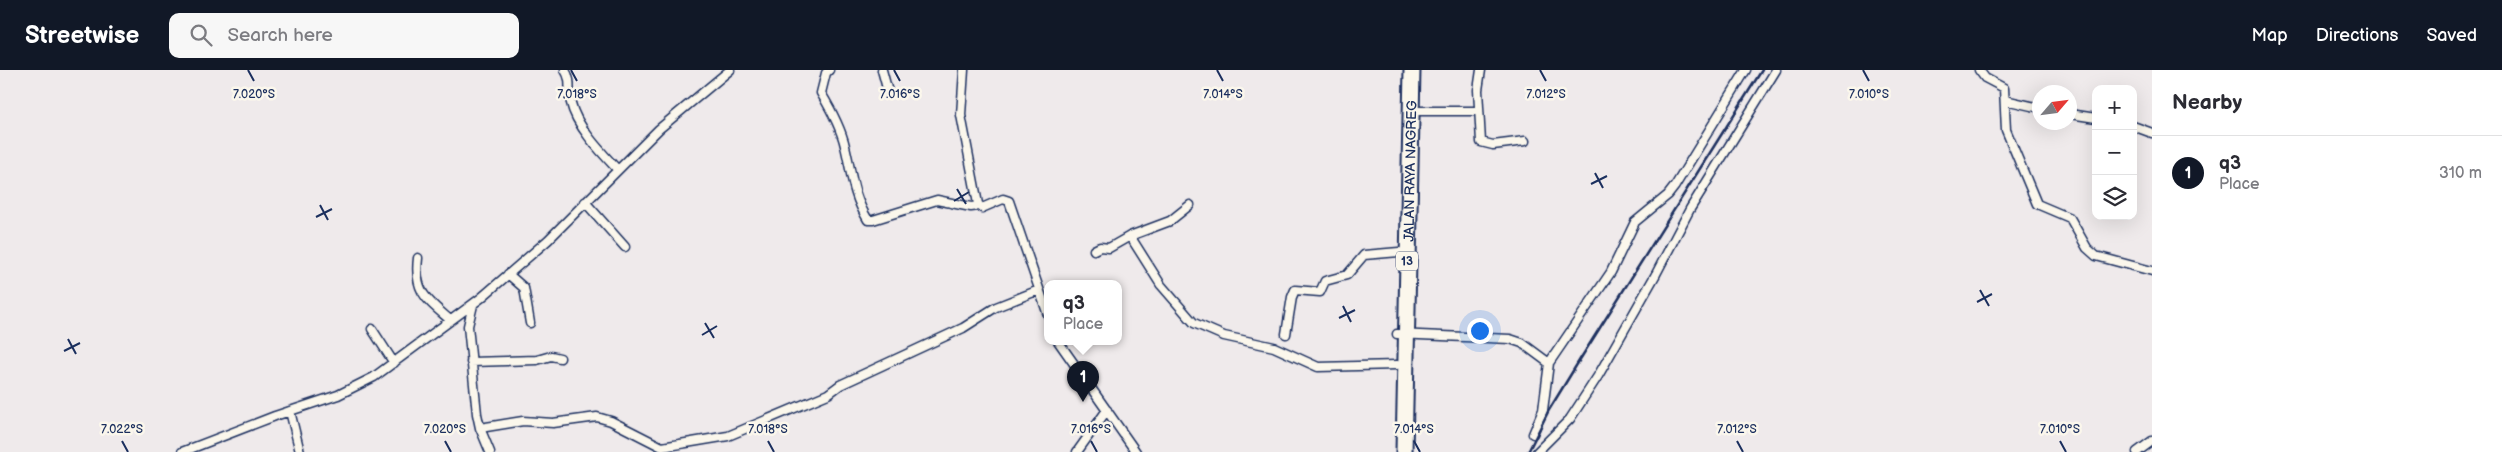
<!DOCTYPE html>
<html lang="en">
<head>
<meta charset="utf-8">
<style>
	body { margin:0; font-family:"Balsamiq Sans",sans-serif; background:#f7f7f7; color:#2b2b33 }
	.controls { position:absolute; right:15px; top:15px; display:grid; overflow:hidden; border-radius:10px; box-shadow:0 5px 20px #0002 }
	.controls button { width:45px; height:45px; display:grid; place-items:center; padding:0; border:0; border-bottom:1px solid #e1e1e2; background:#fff; color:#2b2b33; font:25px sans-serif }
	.compass { position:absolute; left:2032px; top:15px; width:45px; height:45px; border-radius:50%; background:#fff; box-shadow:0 5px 20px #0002; rotate:62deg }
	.you { position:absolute; left:1479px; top:260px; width:18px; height:18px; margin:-12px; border:4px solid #fff; border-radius:50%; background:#1a73e8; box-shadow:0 0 0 8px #1a73e833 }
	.badge { display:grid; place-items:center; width:32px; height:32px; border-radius:50%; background:#111827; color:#fff; font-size:16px; font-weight:700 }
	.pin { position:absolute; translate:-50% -41px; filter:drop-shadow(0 1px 2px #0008) }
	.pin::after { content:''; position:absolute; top:26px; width:18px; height:15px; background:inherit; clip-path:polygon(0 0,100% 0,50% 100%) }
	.popup { position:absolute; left:1044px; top:210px; width:78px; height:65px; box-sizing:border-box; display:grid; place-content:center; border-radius:10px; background:#fff; filter:drop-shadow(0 1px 4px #0005); font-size:16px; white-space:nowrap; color:#7c7c81 }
	.popup b { font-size:19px; color:#2b2b33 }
	.popup::after { content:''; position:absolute; left:50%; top:100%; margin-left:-10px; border:10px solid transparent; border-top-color:#fff }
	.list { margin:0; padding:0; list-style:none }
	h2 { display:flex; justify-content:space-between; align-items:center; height:65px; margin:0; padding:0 20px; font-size:21px }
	h2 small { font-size:16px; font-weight:400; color:#7c7c81 }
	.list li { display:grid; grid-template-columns:32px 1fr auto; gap:15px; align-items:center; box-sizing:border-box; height:75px; padding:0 20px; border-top:1px solid #e1e1e2 }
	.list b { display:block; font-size:19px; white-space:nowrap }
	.list p { margin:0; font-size:16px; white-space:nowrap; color:#7c7c81 }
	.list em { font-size:16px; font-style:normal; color:#7c7c81 }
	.icon { flex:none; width:28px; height:28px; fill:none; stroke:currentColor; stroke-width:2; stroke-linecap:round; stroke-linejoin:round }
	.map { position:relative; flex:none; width:2152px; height:382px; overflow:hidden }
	header { display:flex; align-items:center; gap:30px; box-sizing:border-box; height:70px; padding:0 25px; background:#111827; color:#fff }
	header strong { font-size:24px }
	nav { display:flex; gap:28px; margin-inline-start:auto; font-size:18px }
	.search { width:350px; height:45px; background:#f7f7f7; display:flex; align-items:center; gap:12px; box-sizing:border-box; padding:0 18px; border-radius:10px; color:#7c7c81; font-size:19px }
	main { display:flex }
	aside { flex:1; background:#fff }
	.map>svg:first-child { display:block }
</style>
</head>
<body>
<header>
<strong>Streetwise</strong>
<div class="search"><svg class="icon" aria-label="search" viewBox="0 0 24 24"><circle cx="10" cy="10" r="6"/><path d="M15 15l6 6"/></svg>Search here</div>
<nav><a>Map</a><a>Directions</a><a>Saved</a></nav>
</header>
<main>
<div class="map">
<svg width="2152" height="382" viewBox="0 0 2152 382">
	<rect width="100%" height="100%" fill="#efeaeb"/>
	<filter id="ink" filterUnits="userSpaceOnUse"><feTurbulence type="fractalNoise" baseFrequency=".02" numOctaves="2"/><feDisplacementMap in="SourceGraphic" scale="10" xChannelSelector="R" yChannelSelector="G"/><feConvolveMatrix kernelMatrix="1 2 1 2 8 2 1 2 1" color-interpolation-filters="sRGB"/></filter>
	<g filter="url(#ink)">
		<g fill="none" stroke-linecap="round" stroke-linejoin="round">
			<g stroke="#1b2f5e" stroke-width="11">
				<path id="street" d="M565,0C573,12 567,21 571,33C576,56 601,82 617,99
					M829,0L826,3L821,23C830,38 841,58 845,76C852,104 852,124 868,150H873L937,130L971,137L979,136
					M882,0L888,22
					M964,0L961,45L978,134L982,138L1003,129L1009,131L1048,245
					M1481,0L1478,20L1481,72L1493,75L1525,71
					M1979,0L1985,8L2004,18L2006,60L2037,134L2070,148L2087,178L2096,186L2152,201
					M2005,30L2040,38
					M1410,41H1478
					M2070,44L2096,48
					M2133,56L2152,63
					M585,132L625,177
					M1130,166L1170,151L1190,135
					M1094,180L1100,177L1109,178L1130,166L1161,215L1194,253L1224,266L1274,277L1318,297L1397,295
					M418,188C414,222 426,229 450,250
					M508,204L524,218L530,253
					M473,235L468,256L477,344L480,358L490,382
					M372,259L394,293
					M1286,264L1292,227L1295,220L1320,222L1325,211L1347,205L1364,185L1399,182
					M1397,264L1510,269L1522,273L1549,293
					M1058,271L1136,382
					M471,292L537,290L551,286L560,288
					M290,341L300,382
					M480,358L523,351L553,353L597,347L611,351L662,377L728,366L828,324L840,315L963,258L996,237L1039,220
					M1533,364L1543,340L1549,293L1611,202L1635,152L1668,125L1675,116L1746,0
					M182,382L275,346L338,325L374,307L481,228L548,170L659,59L730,0
					M1077,382L1107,340
					M1537,382L1570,349L1598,306L1656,204L1690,139L1776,0
					M2137,382L2152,371"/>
			</g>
			<g stroke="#1b2f5e" stroke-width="19">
				<g id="highway">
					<path id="s1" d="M1404,382L1412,0"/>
				</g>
			</g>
			<use href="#street" stroke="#fbf7ec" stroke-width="8"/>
			<use href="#highway" stroke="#fbf7ec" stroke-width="15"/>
			<path stroke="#1b2f5e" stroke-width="2.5" d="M1528,382L1549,340L1579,291L1762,0"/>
		</g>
	</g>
	<path fill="none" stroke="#1b2f5e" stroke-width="2" d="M248,0L254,11M571,0L577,11M894,0L900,11M1217,0L1223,11M1540,0L1546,11M1863,0L1869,11M1595,103L1603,118M1591,114L1607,106M957,119L966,134M954,131L969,122M320,135L328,150M316,147L332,139M1980,220L1989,236M1977,232L1992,224M1343,236L1351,252M1339,248L1355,240M705,253L714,268M702,265L717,256M68,269L76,284M64,281L80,273M122,371L128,382M445,371L451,382M768,371L774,382M1091,371L1097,382M1414,371L1420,382M1737,371L1743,382M2060,371L2066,382"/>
	<g text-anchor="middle" stroke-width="5" stroke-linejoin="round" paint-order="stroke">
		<rect fill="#fbf7ec" stroke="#5e6b89" stroke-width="1" x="1396" y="181.5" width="22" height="19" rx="4"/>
		<g font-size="12" font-weight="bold" fill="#1b2f5e">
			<text x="1407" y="195">13</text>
		</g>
		<g font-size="14" fill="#1b2f5e" stroke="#fbf7ec">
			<text dy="5" stroke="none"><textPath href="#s1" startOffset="281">JALAN RAYA NAGREG</textPath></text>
		</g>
	</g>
	<g font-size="12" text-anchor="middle" fill="#1b2f5e" stroke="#fbf7ec" stroke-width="5" stroke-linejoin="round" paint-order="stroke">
		<text x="254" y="28">7.020°S</text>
		<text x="577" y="28">7.018°S</text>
		<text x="900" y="28">7.016°S</text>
		<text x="1223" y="28">7.014°S</text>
		<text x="1869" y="28">7.010°S</text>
		<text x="1546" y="28">7.012°S</text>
		<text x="122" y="363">7.022°S</text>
		<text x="445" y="363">7.020°S</text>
		<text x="768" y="363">7.018°S</text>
		<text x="1091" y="363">7.016°S</text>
		<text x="1414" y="363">7.014°S</text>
		<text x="1737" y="363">7.012°S</text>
		<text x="2060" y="363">7.010°S</text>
	</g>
</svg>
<div class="controls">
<button>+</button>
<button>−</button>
<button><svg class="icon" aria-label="layers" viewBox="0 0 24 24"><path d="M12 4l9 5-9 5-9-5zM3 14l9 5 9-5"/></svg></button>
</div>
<svg class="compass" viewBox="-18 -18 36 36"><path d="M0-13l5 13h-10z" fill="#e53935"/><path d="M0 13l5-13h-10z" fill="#7c7c81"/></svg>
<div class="you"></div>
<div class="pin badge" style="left:1083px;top:332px">1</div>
<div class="popup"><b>q3</b>Place</div>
</div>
<aside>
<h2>Nearby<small></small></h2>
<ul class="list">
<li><span class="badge">1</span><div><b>q3</b><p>Place</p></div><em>310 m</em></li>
</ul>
</aside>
</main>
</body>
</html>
